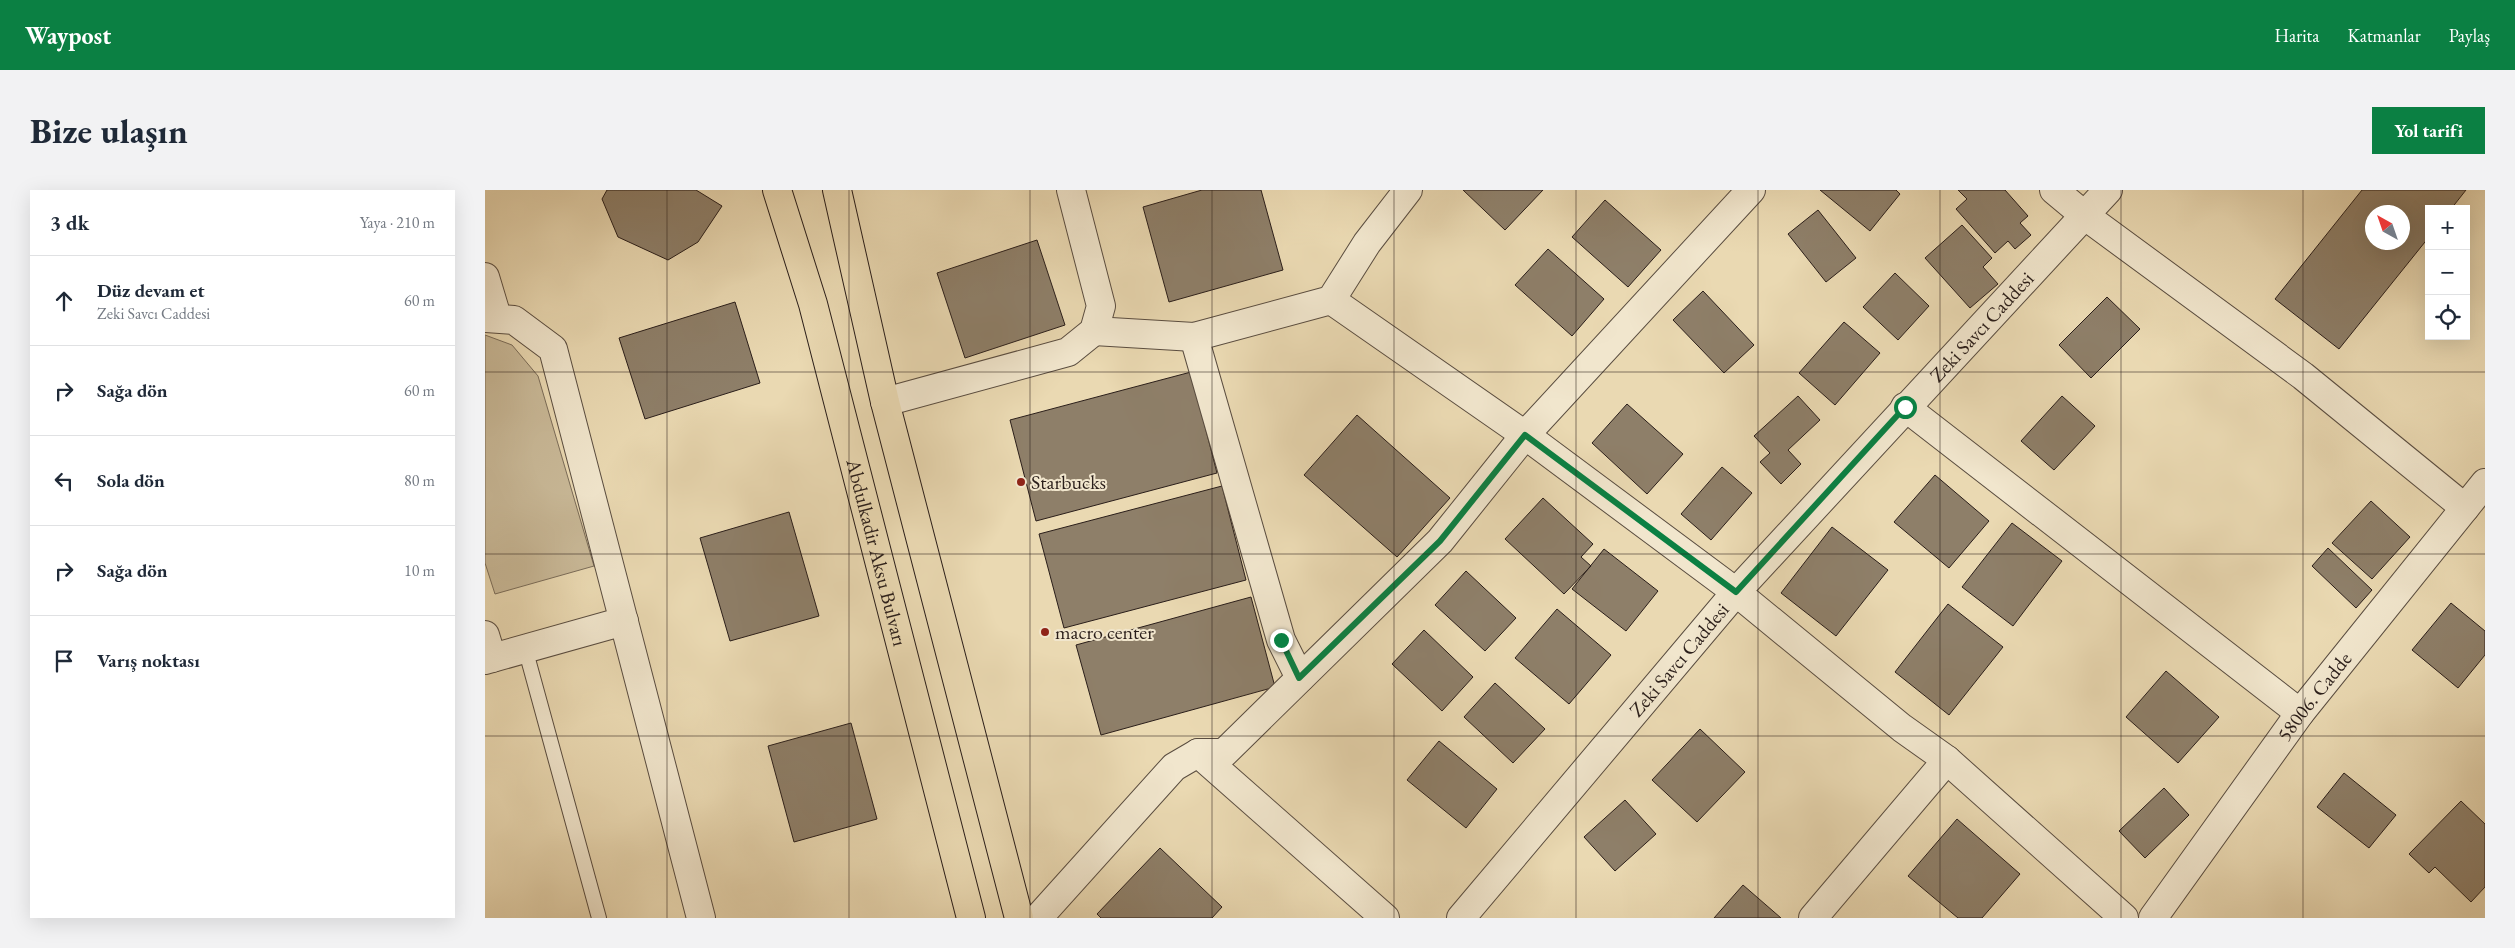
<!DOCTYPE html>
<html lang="tr">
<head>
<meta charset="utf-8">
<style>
	body { margin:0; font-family:"EB Garamond",serif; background:#f2f2f3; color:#1f2937 }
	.controls { position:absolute; right:15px; top:15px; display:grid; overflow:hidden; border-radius:0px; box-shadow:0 5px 20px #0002 }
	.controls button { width:45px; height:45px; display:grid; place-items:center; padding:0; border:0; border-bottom:1px solid #e0e1e3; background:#fff; color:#1f2937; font:25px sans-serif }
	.compass { position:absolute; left:1880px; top:15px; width:45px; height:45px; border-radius:50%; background:#fff; box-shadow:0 5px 20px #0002; rotate:320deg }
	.stop { position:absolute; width:15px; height:15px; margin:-11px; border:4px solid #0b8043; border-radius:50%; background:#fff }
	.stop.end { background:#0b8043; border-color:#fff; box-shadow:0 1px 5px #0008 }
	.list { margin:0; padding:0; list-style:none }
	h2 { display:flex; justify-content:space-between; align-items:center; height:65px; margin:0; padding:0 20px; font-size:21px }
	h2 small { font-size:16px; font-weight:400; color:#747a83 }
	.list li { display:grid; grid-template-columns:32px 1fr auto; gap:15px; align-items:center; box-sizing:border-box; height:90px; padding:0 20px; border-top:1px solid #e0e1e3 }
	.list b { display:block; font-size:19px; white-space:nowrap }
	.list p { margin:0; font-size:16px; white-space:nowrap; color:#747a83 }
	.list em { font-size:16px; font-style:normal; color:#747a83 }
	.icon { flex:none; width:28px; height:28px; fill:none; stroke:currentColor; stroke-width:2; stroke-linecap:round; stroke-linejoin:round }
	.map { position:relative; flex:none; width:2000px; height:728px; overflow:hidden; border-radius:0px }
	header { display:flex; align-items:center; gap:30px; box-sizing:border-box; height:70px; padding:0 25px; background:#0b8043; color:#fff }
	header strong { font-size:24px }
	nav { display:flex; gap:28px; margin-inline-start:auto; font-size:18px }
	.intro { display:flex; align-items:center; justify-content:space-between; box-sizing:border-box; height:120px; padding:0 30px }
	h1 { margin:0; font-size:35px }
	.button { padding:12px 22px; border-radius:0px; background:#0b8043; color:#fff; font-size:18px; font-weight:700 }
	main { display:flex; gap:30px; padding:0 30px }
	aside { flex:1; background:#fff; border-radius:0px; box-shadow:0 5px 20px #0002 }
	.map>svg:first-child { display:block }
</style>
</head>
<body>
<header>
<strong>Waypost</strong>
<nav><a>Harita</a><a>Katmanlar</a><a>Paylaş</a></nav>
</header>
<div class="intro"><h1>Bize ulaşın</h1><a class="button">Yol tarifi</a></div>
<main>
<aside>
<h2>3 dk<small>Yaya · 210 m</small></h2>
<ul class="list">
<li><svg class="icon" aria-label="ahead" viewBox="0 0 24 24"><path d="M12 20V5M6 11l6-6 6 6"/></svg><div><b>Düz devam et</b><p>Zeki Savcı Caddesi</p></div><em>60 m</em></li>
<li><svg class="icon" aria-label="right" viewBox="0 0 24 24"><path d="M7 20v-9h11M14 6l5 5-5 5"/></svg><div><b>Sağa dön</b></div><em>60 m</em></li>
<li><svg class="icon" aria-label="left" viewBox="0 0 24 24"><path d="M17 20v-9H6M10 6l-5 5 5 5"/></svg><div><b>Sola dön</b></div><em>80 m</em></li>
<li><svg class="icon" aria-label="right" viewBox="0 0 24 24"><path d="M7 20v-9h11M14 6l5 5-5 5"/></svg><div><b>Sağa dön</b></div><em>10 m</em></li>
<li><svg class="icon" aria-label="arrive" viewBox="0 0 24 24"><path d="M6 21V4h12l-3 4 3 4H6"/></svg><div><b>Varış noktası</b></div></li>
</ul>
</aside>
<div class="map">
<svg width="2000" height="728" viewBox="0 0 2000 728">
	<rect width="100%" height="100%" fill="#ead9b2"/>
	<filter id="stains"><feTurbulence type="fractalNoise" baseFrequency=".004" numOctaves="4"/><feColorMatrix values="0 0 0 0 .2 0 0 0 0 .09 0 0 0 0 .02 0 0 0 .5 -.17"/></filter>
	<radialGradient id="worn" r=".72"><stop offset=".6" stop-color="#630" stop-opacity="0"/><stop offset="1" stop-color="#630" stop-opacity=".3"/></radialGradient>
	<path fill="#c9b998" stroke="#7a6c59" d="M0,145L27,155L53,186L109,376L10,404L0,373Z"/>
	<path fill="#8e7f69" stroke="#2a1e1a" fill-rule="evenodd" d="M122,0H211L237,16L213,52L183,70L133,47L117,9Z
		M717,0H776L798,80L684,112L658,17Z
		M978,0H1058L1020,40Z
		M1335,0H1411L1415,4L1385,41Z
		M1473,0H1520L1543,26L1535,33L1546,45L1530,59L1523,51L1510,63L1471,19L1482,9Z
		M1877,0H1981L1966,19H1944V47L1854,159L1790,109ZM1888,22H1918V52H1888Z
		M1120,10L1176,60L1143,97L1087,47Z
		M1333,20L1371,68L1341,92L1303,44Z
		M1477,35L1507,68L1498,77L1513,94L1485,118L1440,68Z
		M552,50L580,135L480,168L452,83Z
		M1063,59L1119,109L1087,146L1030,95Z
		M1410,83L1444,116L1413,150L1378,117Z
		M1218,101L1269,155L1239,183L1188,130Z
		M1622,107L1655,139L1606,188L1574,155Z
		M250,112L275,193L160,229L134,148Z
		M1359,132L1395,163L1350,215L1314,183Z
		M706,182L732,283L551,331L525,230Z
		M1313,206L1335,230L1303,260L1316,274L1296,294L1275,272L1285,263L1269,246Z
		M1577,206L1610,236L1569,280L1536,251Z
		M1142,214L1198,264L1162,304L1107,253Z
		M872,225L965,308L912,367L819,285Z
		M1237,277L1267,303L1226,350L1196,324Z
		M1450,285L1504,331L1464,378L1409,332Z
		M737,296L761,390L579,438L554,344Z
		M1058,308L1108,354L1096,367L1106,376L1079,404L1020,349Z
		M1886,311L1925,347L1887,389L1847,353Z
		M304,322L334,426L245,451L215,348Z
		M1527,333L1577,371L1528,436L1477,397Z
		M1347,337L1403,380L1351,446L1296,403Z
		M1843,358L1887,400L1871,418L1827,376Z
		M1119,359L1173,401L1141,441L1087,399Z
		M981,381L1031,428L1000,461L950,415Z
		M766,407L790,497L616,545L591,455Z
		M1966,413L2000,441V465L1973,498L1927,460Z
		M1463,414L1518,457L1464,525L1410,482Z
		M1072,419L1126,465L1084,514L1030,468Z
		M939,440L988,487L957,521L907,474Z
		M1681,481L1734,527L1693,573L1641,527Z
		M1010,493L1060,539L1028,573L979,527Z
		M366,533L392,629L309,652L283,556Z
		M1215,539L1260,582L1212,632L1167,590Z
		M954,551L1012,599L981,638L922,590Z
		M1859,583L1911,625L1884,658L1832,617Z
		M1679,598L1704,625L1660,668L1634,641Z
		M1140,610L1171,644L1130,681L1099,647Z
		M1976,611L2000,634V697L1986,712L1950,677L1944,683L1924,664Z
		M1472,629L1535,684L1497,728H1473L1423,686Z
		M675,658L737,717L727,728H616L612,724Z
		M1258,695L1296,728H1229Z"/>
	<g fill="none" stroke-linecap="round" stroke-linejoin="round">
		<g stroke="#5a4d40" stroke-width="16">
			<path id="lane" d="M40,458L114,728"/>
		</g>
		<g stroke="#5a4d40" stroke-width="30">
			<g id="street">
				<path d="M1569,0L1599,25L1818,186L1980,318"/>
				<path d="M0,87L12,127"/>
				<path d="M846,110L1040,245L1251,402L1417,538L1462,570L1639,728"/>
				<path d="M0,128L29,130L68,159L216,728"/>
				<path d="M609,141L709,147L846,110L882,53L923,0"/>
				<path d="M709,147L796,450L815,488"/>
				<path d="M400,212L583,162L609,141L616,116L586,0"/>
				<path d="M1420,217L1815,523"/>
				<path d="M0,445L7,468"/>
				<path d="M0,470L139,431"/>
				<path d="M713,563L900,728"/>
				<path d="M553,728L689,577L713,563H739L955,351L1040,245L1266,0"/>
				<path id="s1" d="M976,728L1251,402L1623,0"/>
				<path d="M1328,728L1462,570"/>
				<path id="s2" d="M1668,728L1815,523L2000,293"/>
			</g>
		</g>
		<g stroke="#2a1e1a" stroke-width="30">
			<g id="primary">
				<path id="s3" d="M292,0L328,114L486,728"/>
				<path d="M352,0L400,212L534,728"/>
			</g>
		</g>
		<use href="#lane" stroke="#f1e6cd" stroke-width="14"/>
		<use href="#street" stroke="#f1e6cd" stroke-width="28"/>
		<use href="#primary" stroke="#ead9b2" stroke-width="28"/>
	</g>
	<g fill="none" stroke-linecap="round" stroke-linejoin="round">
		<path stroke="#0b8043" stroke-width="6" d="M796,450L814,488L955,351L1040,245L1251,402L1420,217"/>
	</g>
	<path fill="none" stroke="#2a1e1a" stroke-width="1" stroke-opacity="0.55" d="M182,0V728M364,0V728M545,0V728M727,0V728M909,0V728M1091,0V728M1273,0V728M1455,0V728M1636,0V728M1818,0V728M0,182H2000M0,364H2000M0,546H2000"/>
	<g fill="#8f2418" stroke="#f1e6cd" stroke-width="2">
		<circle cx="536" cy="292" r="5"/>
		<circle cx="560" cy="442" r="5"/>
	</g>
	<g text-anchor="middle" stroke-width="4" stroke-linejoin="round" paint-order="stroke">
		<g font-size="20" fill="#2a1e1a" stroke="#f1e6cd">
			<text dy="7" stroke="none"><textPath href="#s1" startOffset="788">Zeki Savcı Caddesi</textPath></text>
			<text dy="7" stroke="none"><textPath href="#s3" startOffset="376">Abdulkadir Aksu Bulvarı</textPath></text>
			<text dy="7" stroke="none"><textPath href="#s1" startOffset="338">Zeki Savcı Caddesi</textPath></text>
			<text dy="7" stroke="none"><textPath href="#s2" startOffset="274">58006. Cadde</textPath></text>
		</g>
		<g font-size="20" fill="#2a1e1a" stroke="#f1e6cd" text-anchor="start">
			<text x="546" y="299">Starbucks</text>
			<text x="570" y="449">macro center</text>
		</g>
	</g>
	<rect width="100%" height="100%" filter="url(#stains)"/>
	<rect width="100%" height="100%" fill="url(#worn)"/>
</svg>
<div class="controls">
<button>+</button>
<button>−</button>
<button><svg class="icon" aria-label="locate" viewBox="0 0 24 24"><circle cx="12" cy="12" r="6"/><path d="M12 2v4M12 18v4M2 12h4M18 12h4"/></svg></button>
</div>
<svg class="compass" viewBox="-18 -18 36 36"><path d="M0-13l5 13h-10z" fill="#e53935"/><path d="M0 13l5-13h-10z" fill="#747a83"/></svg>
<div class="stop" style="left:1420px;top:217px"></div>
<div class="stop end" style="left:796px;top:450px"></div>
</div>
</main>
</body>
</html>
